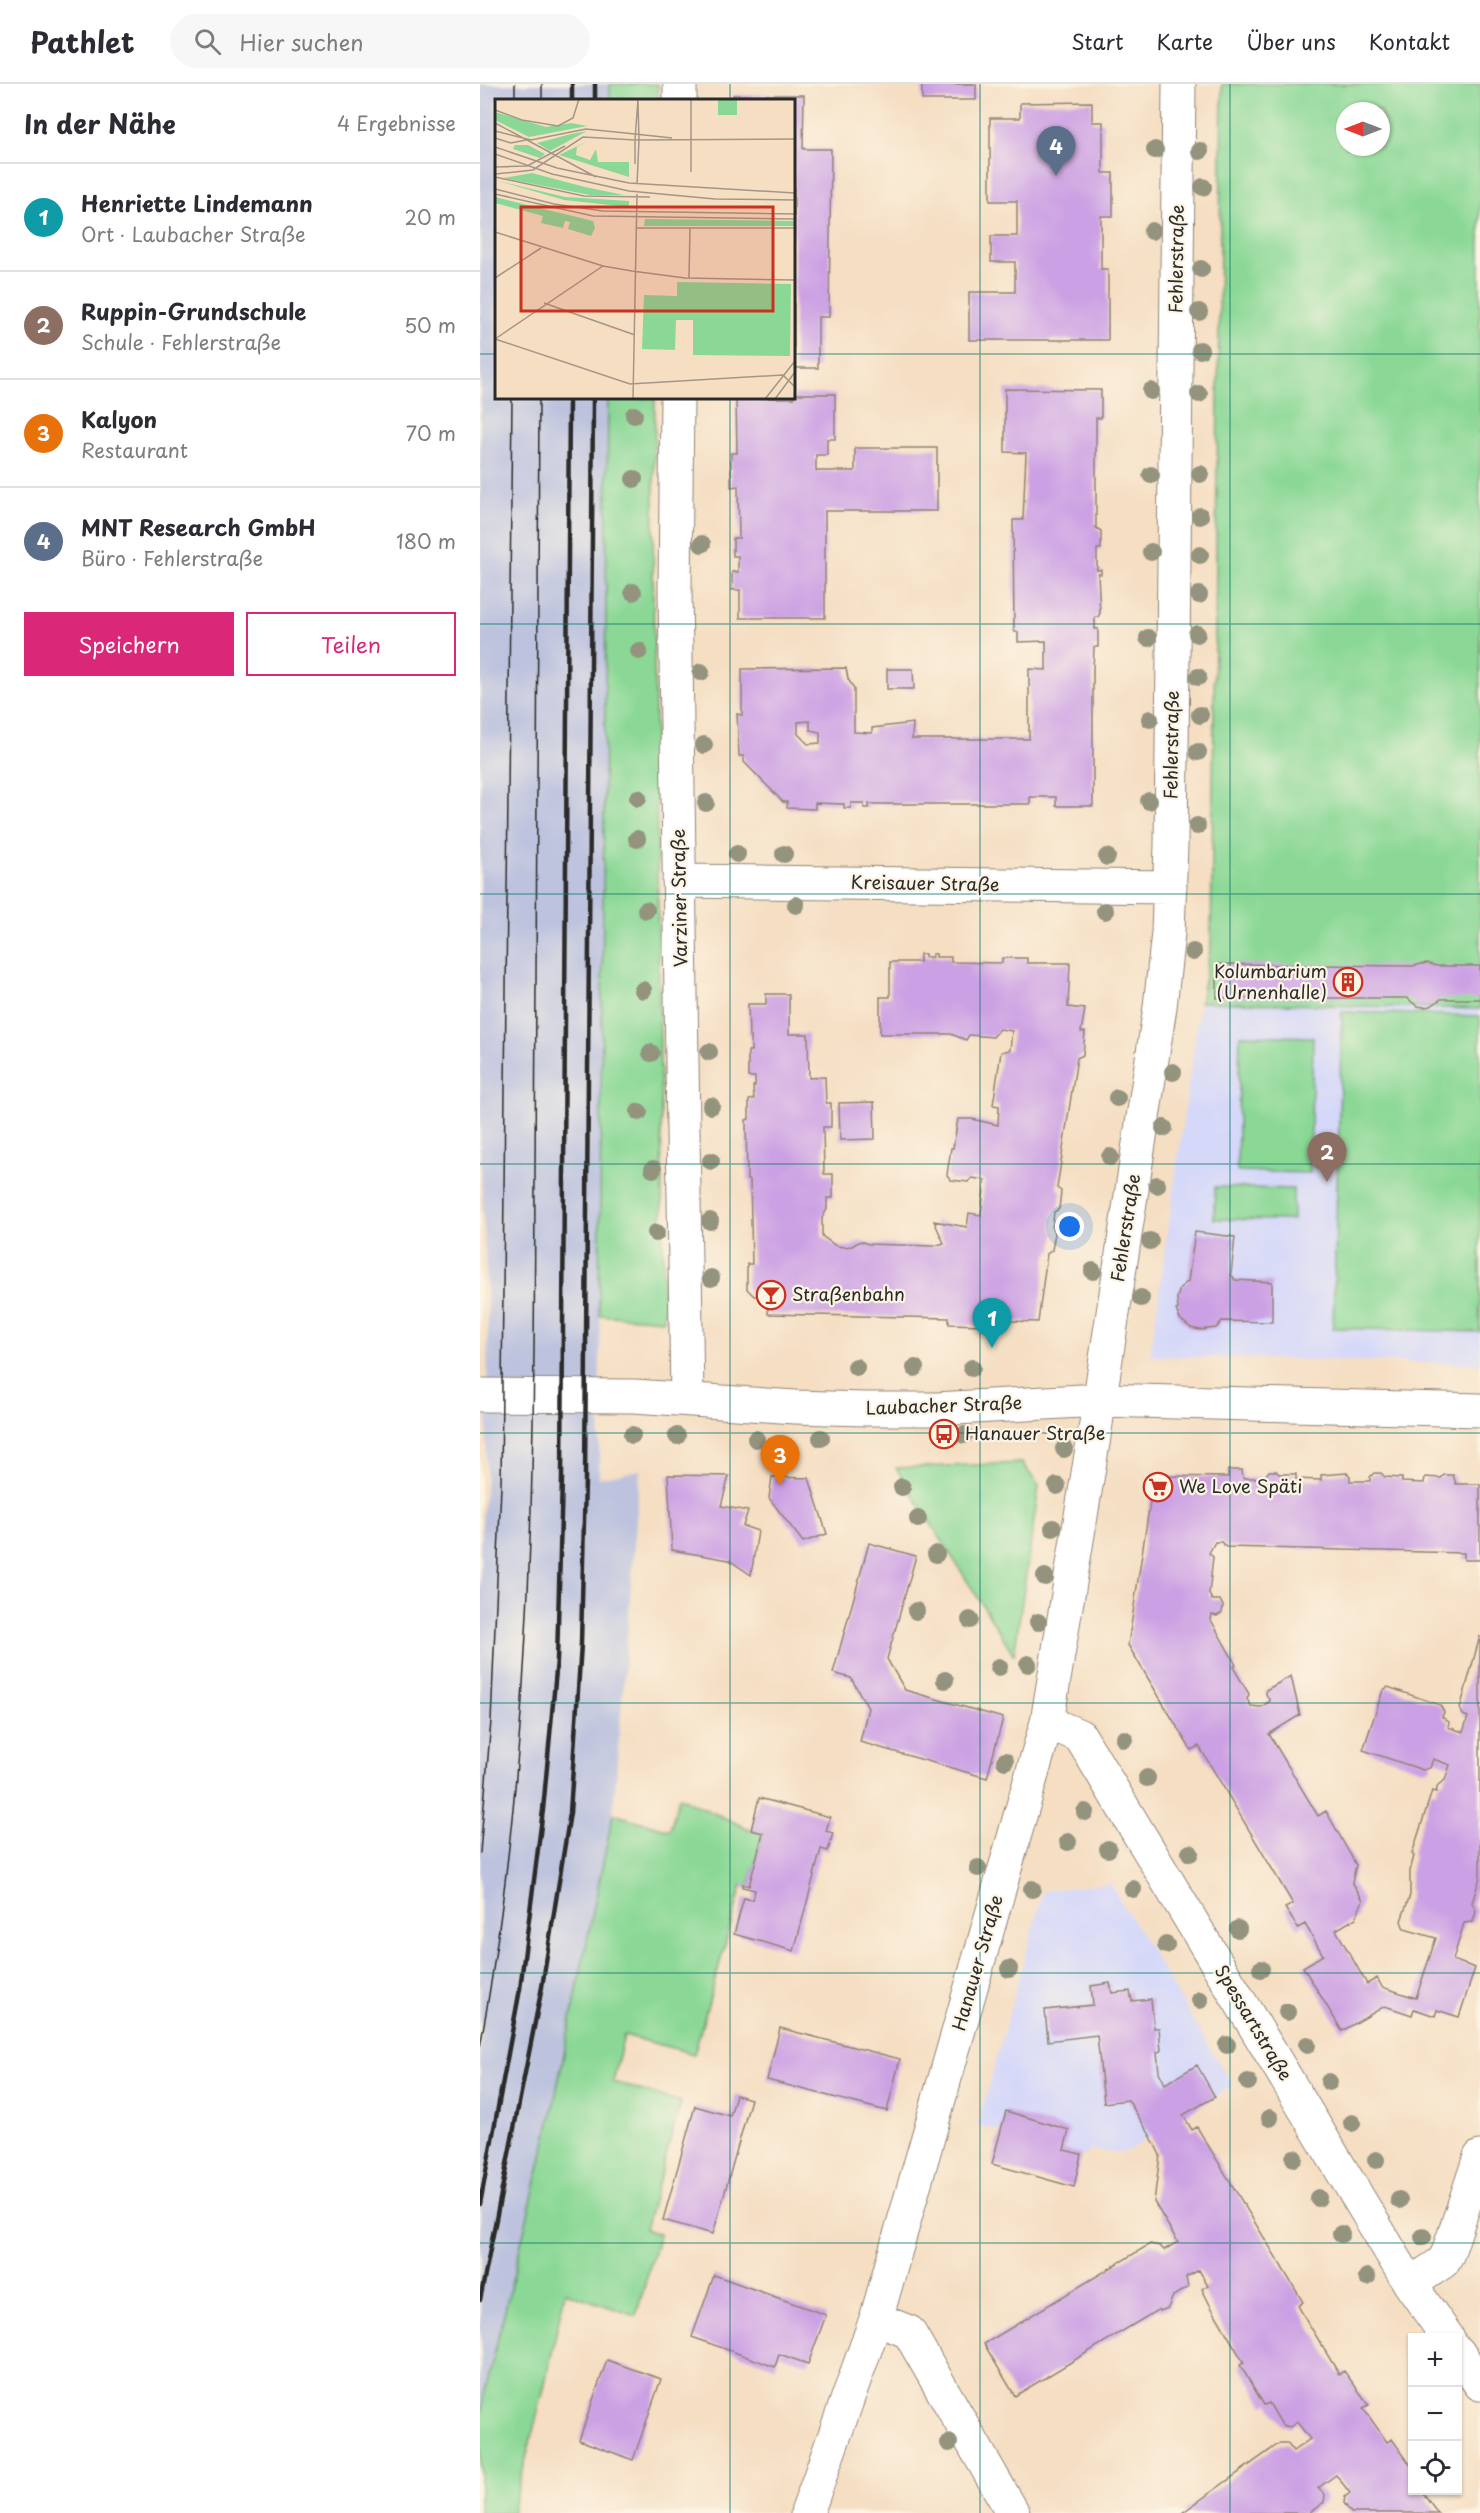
<!DOCTYPE html>
<html lang="de">
<head>
<meta charset="utf-8">
<style>
	body { margin:0; font-family:"Playpen Sans",sans-serif; background:#f7f7f7; color:#2b2b33 }
	.controls { position:absolute; right:18px; bottom:18px; display:grid; overflow:hidden; border-radius:0px; box-shadow:0 2px 4px #0004 }
	.controls button { width:54px; height:54px; display:grid; place-items:center; padding:0; border:0; border-bottom:2px solid #e1e1e2; background:#fff; color:#2b2b33; font:30px sans-serif }
	.compass { position:absolute; left:856px; top:18px; width:54px; height:54px; border-radius:50%; background:#fff; box-shadow:0 2px 4px #0004; rotate:270deg }
	.you { position:absolute; left:590px; top:1143px; width:21px; height:21px; margin:-15px; border:4px solid #fff; border-radius:50%; background:#1a73e8; box-shadow:0 0 0 9px #1a73e833 }
	.badge { display:grid; place-items:center; width:39px; height:39px; border-radius:50%; background:#db2777; color:#fff; font-size:20px; font-weight:700 }
	.pin { position:absolute; translate:-50% -50px; filter:drop-shadow(0 2px 3px #0008) }
	.pin::after { content:''; position:absolute; top:32px; width:21px; height:18px; background:inherit; clip-path:polygon(0 0,100% 0,50% 100%) }
	.list { margin:0; padding:0; list-style:none }
	h2 { display:flex; justify-content:space-between; align-items:center; height:78px; margin:0; padding:0 24px; font-size:26px }
	h2 small { font-size:20px; font-weight:400; color:#7c7c81 }
	.list li { display:grid; grid-template-columns:39px 1fr auto; gap:18px; align-items:center; box-sizing:border-box; height:108px; padding:0 24px; border-top:2px solid #e1e1e2 }
	.list b { display:block; font-size:22px; white-space:nowrap }
	.list p { margin:0; font-size:20px; white-space:nowrap; color:#7c7c81 }
	.list em { font-size:20px; font-style:normal; color:#7c7c81 }
	.actions { display:flex; gap:12px; padding:18px 24px }
	.actions a { flex:1; padding:14px 0; border:2px solid #db2777; border-radius:0px; text-align:center; font-size:21px; color:#db2777 }
	.actions .main { background:#db2777; color:#fff }
	.icon { flex:none; width:33px; height:33px; fill:none; stroke:currentColor; stroke-width:2; stroke-linecap:round; stroke-linejoin:round }
	.map { position:relative; flex:none; width:1000px; height:2429px; overflow:hidden }
	header { display:flex; align-items:center; gap:36px; box-sizing:border-box; height:84px; padding:0 30px; background:#fff; border-bottom:2px solid #e1e1e2 }
	header strong { font-size:28px }
	nav { display:flex; gap:33px; margin-inline-start:auto; font-size:21px }
	.search { width:420px; height:54px; background:#f7f7f7; display:flex; align-items:center; gap:15px; box-sizing:border-box; padding:0 21px; border-radius:33px; color:#7c7c81; font-size:22px }
	main { display:flex }
	aside { flex:1; background:#fff }
	.map>svg:first-child { display:block }
</style>
</head>
<body>
<header>
<strong>Pathlet</strong>
<div class="search"><svg class="icon" aria-label="search" viewBox="0 0 24 24"><circle cx="10" cy="10" r="6"/><path d="M15 15l6 6"/></svg>Hier suchen</div>
<nav><a>Start</a><a>Karte</a><a>Über uns</a><a>Kontakt</a></nav>
</header>
<main>
<aside>
<h2>In der Nähe<small>4 Ergebnisse</small></h2>
<ul class="list">
<li><span class="badge" style="background:#0f9aa8">1</span><div><b>Henriette Lindemann</b><p>Ort · Laubacher Straße</p></div><em>20 m</em></li>
<li><span class="badge" style="background:#8d6e63">2</span><div><b>Ruppin-Grundschule</b><p>Schule · Fehlerstraße</p></div><em>50 m</em></li>
<li><span class="badge" style="background:#e8710a">3</span><div><b>Kalyon</b><p>Restaurant</p></div><em>70 m</em></li>
<li><span class="badge" style="background:#5c6f8a">4</span><div><b>MNT Research GmbH</b><p>Büro · Fehlerstraße</p></div><em>180 m</em></li>
</ul>
<div class="actions"><a class="main">Speichern</a><a>Teilen</a></div>
</aside>
<div class="map">
<svg width="1000" height="2429" viewBox="0 0 1000 2429">
	<rect width="100%" height="100%" fill="#fcf5e5"/>
	<filter id="ink" filterUnits="userSpaceOnUse"><feTurbulence type="fractalNoise" baseFrequency=".0167" numOctaves="2"/><feDisplacementMap in="SourceGraphic" scale="12" xChannelSelector="R" yChannelSelector="G"/><feConvolveMatrix kernelMatrix="1 2 1 2 8 2 1 2 1" color-interpolation-filters="sRGB"/></filter>
	<filter id="wash" filterUnits="userSpaceOnUse"><feTurbulence type="fractalNoise" baseFrequency=".008" numOctaves="4" result="noise"/><feDisplacementMap in="SourceGraphic" scale="24" xChannelSelector="R" yChannelSelector="G"/><feGaussianBlur stdDeviation="1.35" result="paint"/><feColorMatrix in="noise" values="0 0 0 0 0 0 0 0 0 0 0 0 0 0 0 0 0 1.4 0 .05"/><feComposite in="paint" operator="in"/></filter>
	<g filter="url(#wash)">
		<rect width="100%" height="100%" fill="#f5dec2"/>
		<path fill="#d5d8f9" d="M720,918L1000,925V1280L670,1272Z
			M630,1799L753,2002L644,2069L610,2066L606,2072L498,2041L563,1807Z"/>
		<path fill="#bdc3de" d="M0,0H130V16H16V314H128L119,1394L160,1386L133,1730L68,2048L0,2329V1459L6,1395L8,1230L0,1065Z"/>
		<path fill="#8bd896" stroke="#5b8260" stroke-width="1.5" fill-rule="evenodd" d="M130,0H178V16H130Z
			M742,0H1000V925L720,918L731,861ZM865,27H901V63H865Z
			M128,314H175L173,499L184,1236L119,1231Z
			M862,928L1000,932V1248L853,1244Z
			M760,951L833,953L830,1089L757,1087Z
			M735,1103L813,1105V1136L734,1135Z
			M542,1379L559,1402L534,1571L416,1384Z
			M199,1713L271,1746L283,1749L269,1802L262,1801L214,1970L144,1951L133,1998L201,2018L165,2145L179,2150L156,2232L85,2208L65,2300L32,2429H0V2329L68,2048L133,1730L190,1746Z"/>
		<g id="blocks">
			<path fill="#cca0e4" fill-rule="evenodd" d="M442,0H496V16H442Z
				M253,11H324L323,65H351L349,233H338V284H314V16H253Z
				M612,18V38H623V89H633V132H621V185H628V256H489V208H535V178H511V152H537V117H510V34H540V19Z
				M525,305L621,306V334H616V444L621,447V465H617V486H621V490H618L620,529L618,533H615V545H618V563H614L613,586V722H576V713H550V720H389V724H384V719H371V724H364V720L335,719V725L307,724V718H303L264,678V672H259L257,630L262,631V585L366,584L368,595L374,605V648L392,649V644L433,639L432,655H549V585L566,586V557L538,558V548H534L533,436H543L546,369L525,368ZM330,637V646L340,648V659L328,660L318,650V638Z
				M314,310H355V355H347V371H336V387H375V364H457V427H345V534H260V506H252V488H258V472H253V454H259L258,402L251,403V369H257L256,314H314Z
				M407,585H433L434,605H407Z
				M440,870H445V873H452V870H456V873H471V878L522,879V874H547V879H590L588,923L605,925L601,948H605L603,971L597,974L577,1104L581,1107L579,1125L574,1128L572,1145L575,1149L572,1166L567,1170L558,1238L506,1236L503,1241L469,1240V1234L288,1230V1212H274L267,1205V1180H272L270,1096H267L266,1036L269,1035V1016L274,1015L273,1002H275V993H268V967H271V952H269L268,920H286V910H309V950H328L329,994L345,993L346,1019H351V1043H343L344,1090H353V1114H347V1125L342,1134V1152L356,1162L365,1163L372,1162L380,1157L388,1160L454,1162L464,1159L454,1137L487,1143L489,1129L501,1131L505,1096L492,1094L488,1098L471,1096L467,1091L471,1064H473L478,1035H492L518,1041L519,1022L513,1021L521,968L530,966L532,947L520,945L513,953L489,951L486,956L471,950H400V913H410V878H440Z
				M947,879L957,882H1000V915H961L951,922L944,923L937,922L927,914H737V880L932,882Z
				M394,1018L395,1055L360,1056L359,1019Z
				M715,1148L755,1153L751,1190L755,1196L792,1198V1238L742,1237L736,1244L720,1246L711,1244L700,1235L696,1226L698,1225L697,1214L700,1204L708,1197Z
				M748,1386H762L763,1394H784L789,1387H796L799,1390H816V1395L841,1396V1391L867,1389L870,1392V1397H890V1393L894,1389H901L905,1393L922,1394V1398L944,1399L945,1393L961,1394L964,1391H973L976,1400H1000V1476H984V1469L746,1463L741,1458H735L729,1469L733,1473L729,1510L732,1516H740L743,1522L742,1529L737,1532L732,1531L731,1536L756,1581L753,1583L769,1610L767,1615L771,1622L781,1623L790,1617L786,1610V1606L811,1592L820,1631L789,1650L838,1732L846,1727L876,1781L872,1798L883,1816L876,1834L856,1846L887,1900L897,1894L902,1903L936,1914L956,1854L924,1845L921,1837L930,1811V1787L934,1772L932,1770L952,1707L956,1708L958,1701L965,1696L970,1681L953,1675L950,1684L943,1686L883,1666L903,1606L908,1603L960,1621L964,1628L962,1633L969,1638L968,1643L983,1648L988,1633L983,1631L980,1625L1000,1552V1793L992,1819L996,1827L993,1838L984,1839L973,1876L995,1884L979,1933L957,1926L955,1932L934,1925L932,1931L905,1922L862,1947L823,1883L843,1871L825,1840L818,1844L805,1824L813,1820L719,1662L711,1666L648,1561L674,1392L748,1393Z
				M188,1391L249,1392L241,1422L268,1427L263,1442L278,1447L271,1491L249,1476L192,1466Z
				M292,1393L329,1394L347,1450L323,1458L289,1414Z
				M389,1459L436,1472L407,1575L425,1606L523,1634L507,1694L380,1658L388,1624L371,1594L353,1589Z
				M279,1714L350,1733L346,1747L353,1749L348,1767L341,1765L314,1867L254,1850L264,1814L273,1816L275,1806L262,1803V1800L269,1802L283,1749L271,1746Z
				M630,1899L632,1909L650,1907L652,1917L671,1915L674,1944H679L681,1967L677,1968L679,1988L685,2000L717,1981L735,2013L703,2031L712,2046L717,2043L823,2218L818,2222L859,2290L864,2287L889,2321L883,2324L907,2358L912,2355L932,2383V2406H941L958,2429H871L864,2419L865,2413L870,2409L856,2391L838,2404L845,2411L844,2418L829,2429H702L800,2359H807L813,2367L830,2355L817,2338L810,2343L802,2341L789,2319L784,2321L760,2281L764,2279L731,2223L722,2205L728,2201L719,2186L706,2193L708,2203L693,2212L688,2224L680,2227L679,2225L535,2312L504,2260L670,2160L680,2162L684,2166L698,2158L674,2118L680,2071L670,2051L648,2016L624,2019L617,1951L568,1957L565,1926L613,1921L611,1902Z
				M300,1944L420,1975L407,2027L287,1996Z
				M256,2011L271,2015L233,2150L183,2136L215,2022L250,2032Z
				M526,2027L589,2046L584,2066L601,2070L594,2103L512,2080Z
				M234,2191L346,2231L328,2280L299,2270L295,2283L212,2253Z
				M127,2276L181,2295L153,2376L99,2356Z"/>
		</g>
	</g>
	<g filter="url(#ink)">
		<use href="#blocks" fill-opacity="0" stroke="#908476" stroke-width="1.5"/>
		<g fill="none" stroke-linecap="round" stroke-linejoin="round">
			<g stroke="#908476" stroke-width="35">
				<path id="minor" d="M200,16V0
					M197,314L195,505L207,1315
					M199,797L690,803
					M0,1311L154,1312L315,1323L385,1325H456L620,1316L1000,1326
					M567,1638L600,1652L930,2200L968,2254
					M930,2200L963,2178L968,2169L1000,2073
					M396,2235L429,2248L533,2429
					M978,2268L1000,2300
					M327,2429L396,2235L567,1638L613,1359L680,923L688,849L691,761L699,0"/>
			</g>
			<use href="#minor" stroke="#fff" stroke-width="33"/>
			<path stroke="#2b2b2b" stroke-width="1.5" d="M35,16V0
				M62,16V0
				M0,1769L11,1637L21,1402L32,314
				M0,1963C53,1677 54,1384 55,1094C56,834 57,574 59,314"/>
			<path stroke="#2b2b2b" stroke-width="4.5" d="M92,16V0
				M115,16V0
				M0,2120L40,1905L63,1726L77,1576L82,1395L89,314
				M0,2216L62,1903L90,1729L101,1560L105,1395L113,314"/>
		</g>
		<g fill="#93937e">
			<circle cx="675" cy="66" r="9"/>
			<circle cx="720" cy="67" r="9"/>
			<circle cx="723" cy="103" r="9"/>
			<circle cx="672" cy="147" r="9"/>
			<circle cx="721" cy="185" r="9"/>
			<circle cx="719" cy="228" r="9"/>
			<circle cx="720" cy="266" r="9"/>
			<circle cx="671" cy="307" r="9"/>
			<circle cx="719" cy="310" r="9"/>
			<circle cx="154" cy="331" r="9"/>
			<circle cx="720" cy="390" r="9"/>
			<circle cx="671" cy="391" r="9"/>
			<circle cx="154" cy="395" r="9"/>
			<circle cx="720" cy="432" r="9"/>
			<circle cx="222" cy="460" r="9"/>
			<circle cx="671" cy="468" r="9"/>
			<circle cx="720" cy="471" r="9"/>
			<circle cx="153" cy="508" r="9"/>
			<circle cx="719" cy="511" r="9"/>
			<circle cx="717" cy="550" r="9"/>
			<circle cx="668" cy="554" r="9"/>
			<circle cx="159" cy="567" r="9"/>
			<circle cx="221" cy="588" r="9"/>
			<circle cx="718" cy="593" r="9"/>
			<circle cx="720" cy="631" r="9"/>
			<circle cx="670" cy="635" r="9"/>
			<circle cx="224" cy="661" r="9"/>
			<circle cx="718" cy="668" r="9"/>
			<circle cx="158" cy="714" r="9"/>
			<circle cx="669" cy="717" r="9"/>
			<circle cx="226" cy="719" r="9"/>
			<circle cx="717" cy="742" r="9"/>
			<circle cx="157" cy="755" r="9"/>
			<circle cx="257" cy="770" r="9"/>
			<circle cx="304" cy="770" r="9"/>
			<circle cx="627" cy="773" r="9"/>
			<circle cx="316" cy="821" r="9"/>
			<circle cx="166" cy="826" r="9"/>
			<circle cx="625" cy="827" r="9"/>
			<circle cx="713" cy="868" r="9"/>
			<circle cx="163" cy="906" r="9"/>
			<circle cx="229" cy="968" r="9"/>
			<circle cx="171" cy="969" r="9"/>
			<circle cx="693" cy="988" r="9"/>
			<circle cx="637" cy="1014" r="9"/>
			<circle cx="231" cy="1022" r="9"/>
			<circle cx="159" cy="1028" r="9"/>
			<circle cx="684" cy="1044" r="9"/>
			<circle cx="630" cy="1073" r="9"/>
			<circle cx="231" cy="1077" r="9"/>
			<circle cx="173" cy="1085" r="9"/>
			<circle cx="677" cy="1101" r="9"/>
			<circle cx="230" cy="1137" r="9"/>
			<circle cx="176" cy="1149" r="9"/>
			<circle cx="670" cy="1157" r="9"/>
			<circle cx="613" cy="1187" r="9"/>
			<circle cx="231" cy="1194" r="9"/>
			<circle cx="661" cy="1214" r="9"/>
			<circle cx="376" cy="1283" r="9"/>
			<circle cx="435" cy="1284" r="9"/>
			<circle cx="492" cy="1284" r="9"/>
			<circle cx="152" cy="1351" r="9"/>
			<circle cx="484" cy="1351" r="9"/>
			<circle cx="197" cy="1352" r="9"/>
			<circle cx="341" cy="1354" r="9"/>
			<circle cx="276" cy="1355" r="9"/>
			<circle cx="584" cy="1365" r="9"/>
			<circle cx="577" cy="1402" r="9"/>
			<circle cx="422" cy="1403" r="9"/>
			<circle cx="438" cy="1435" r="9"/>
			<circle cx="573" cy="1444" r="9"/>
			<circle cx="456" cy="1470" r="9"/>
			<circle cx="565" cy="1493" r="9"/>
			<circle cx="436" cy="1527" r="9"/>
			<circle cx="490" cy="1536" r="9"/>
			<circle cx="558" cy="1538" r="9"/>
			<circle cx="548" cy="1580" r="9"/>
			<circle cx="519" cy="1583" r="9"/>
			<circle cx="465" cy="1596" r="9"/>
			<circle cx="644" cy="1655" r="9"/>
			<circle cx="525" cy="1677" r="9"/>
			<circle cx="667" cy="1694" r="9"/>
			<circle cx="605" cy="1728" r="9"/>
			<circle cx="588" cy="1758" r="9"/>
			<circle cx="628" cy="1765" r="9"/>
			<circle cx="710" cy="1769" r="9"/>
			<circle cx="498" cy="1784" r="9"/>
			<circle cx="552" cy="1805" r="9"/>
			<circle cx="653" cy="1805" r="9"/>
			<circle cx="758" cy="1845" r="9"/>
			<circle cx="686" cy="1861" r="9"/>
			<circle cx="529" cy="1885" r="9"/>
			<circle cx="781" cy="1885" r="9"/>
			<circle cx="720" cy="1916" r="9"/>
			<circle cx="807" cy="1928" r="9"/>
			<circle cx="747" cy="1961" r="9"/>
			<circle cx="827" cy="1961" r="9"/>
			<circle cx="768" cy="1998" r="9"/>
			<circle cx="849" cy="1998" r="9"/>
			<circle cx="790" cy="2034" r="9"/>
			<circle cx="872" cy="2039" r="9"/>
			<circle cx="814" cy="2074" r="9"/>
			<circle cx="896" cy="2076" r="9"/>
			<circle cx="838" cy="2114" r="9"/>
			<circle cx="919" cy="2116" r="9"/>
			<circle cx="861" cy="2150" r="9"/>
			<circle cx="943" cy="2153" r="9"/>
			<circle cx="887" cy="2193" r="9"/>
			<circle cx="469" cy="2359" r="9"/>
		</g>
	</g>
	<path fill="none" stroke="#0f766e" stroke-width="1.5" stroke-opacity="0.55" d="M250,0V16M500,0V2429M750,0V2429M0,270H16M314,270H1000M250,314V2429M0,540H1000M0,810H1000M0,1080H1000M0,1349H1000M0,1619H1000M0,1889H1000M0,2159H1000"/>
	<defs>
		<g id="building-ring" transform="scale(1.5)"><circle r="9.5" fill="#fcf5e5" stroke="#c8321e" stroke-width="1.5"/><path d="M-4-6H4V6H1V3H-1V6H-4ZM-2.5-4.3h1.7v1.8h-1.7ZM.8-4.3h1.7v1.8H.8ZM-2.5-1h1.7V.8h-1.7ZM.8-1h1.7V.8H.8Z" fill="#c8321e"/></g>
		<g id="bar-ring" transform="scale(1.5)"><circle r="9.5" fill="#fcf5e5" stroke="#c8321e" stroke-width="1.5"/><path d="M-6-5H6L.8 .8V4.5H3.5V6h-7V4.5H-.8V.8Z" fill="#c8321e"/></g>
		<g id="bus-ring" transform="scale(1.5)"><circle r="9.5" fill="#fcf5e5" stroke="#c8321e" stroke-width="1.5"/><path d="M-5-6H5V4H4V6H2V4H-2V6H-4V4H-5ZM-3.5-4V0h7V-4ZM-3.5 1.2v1.5H-2V1.2ZM2 1.2v1.5H3.5V1.2Z" fill="#c8321e"/></g>
		<g id="supermarket-ring" transform="scale(1.5)"><circle r="9.5" fill="#fcf5e5" stroke="#c8321e" stroke-width="1.5"/><path d="M-6-5.5h2.5l.6 2H6L4.5 2H-2.5L-4.4-4H-6ZM-1.5 3.2a1.3 1.3 0 1 0 .1 0ZM3 3.2a1.3 1.3 0 1 0 .1 0Z" fill="#c8321e"/></g>
	</defs>
	<g fill-rule="evenodd">
		<use href="#building-ring" x="868" y="898"/>
		<use href="#bar-ring" x="291" y="1211"/>
		<use href="#bus-ring" x="464" y="1350"/>
		<use href="#supermarket-ring" x="678" y="1403"/>
	</g>
	<g text-anchor="middle" stroke-width="4.5" stroke-linejoin="round" paint-order="stroke">
		<g font-size="18" fill="#2b2b2b" stroke="#fcf5e5">
			<text transform="translate(697 175) rotate(-89)" y="6">Fehlerstraße</text>
			<text transform="translate(692 661) rotate(-89)" y="6">Fehlerstraße</text>
			<text transform="translate(445 800) rotate(1)" y="6">Kreisauer Straße</text>
			<text transform="translate(200 814) rotate(-91)" y="6">Varziner Straße</text>
			<text transform="translate(646 1144) rotate(-81)" y="6">Fehlerstraße</text>
			<text transform="translate(464 1322) rotate(-2)" y="6">Laubacher Straße</text>
			<text transform="translate(498 1879) rotate(-74)" y="6">Hanauer Straße</text>
			<text transform="translate(773 1939) rotate(59)" y="6">Spessartstraße</text>
		</g>
		<g font-size="18" fill="#2b2b2b" stroke="#fcf5e5" text-anchor="start">
			<text x="847" y="894" text-anchor="end">Kolumbarium<tspan x="847" dy="21">(Urnenhalle)</tspan></text>
			<text x="312" y="1217">Straßenbahn</text>
			<text x="485" y="1356">Hanauer Straße</text>
			<text x="699" y="1409">We Love Späti</text>
		</g>
	</g>
	<g transform="translate(15 15)">
		<rect width="300" height="300" fill="#f5dec2"/>
		<path d="M242,0V16H223V1L219,0ZM0,13L51,28L76,24L92,27L34,38L0,21ZM92,32L55,52L42,44L76,35ZM93,42L82,48L81,56L95,61L101,50L103,63H134V78L64,56ZM20,46H33L50,55L45,59L18,50ZM37,74L90,88L129,96H95L8,79ZM0,81L70,98L134,102V108L69,101ZM0,98L98,122L100,129L96,137L73,130L75,123L70,122L68,129L46,124L48,117L0,104ZM150,120L300,122V127H149ZM182,183L296,185L295,257L198,256V221H181L180,251L147,250L149,196L182,197Z" fill="#8bd896"/>
		<path fill="none" stroke="#a49686" stroke-width="1.5" d="M143,3L144,41M0,11L27,21L63,27L78,19L84,0M0,24L101,78M0,32L36,41L91,30L140,35M140,35L177,39M0,39L16,44L31,41M0,48L62,69L134,84L300,94M0,55L57,75L134,92L220,100L300,101M140,65V41L300,40M0,68L32,67L70,47M196,73V0M0,75L38,71L88,38L140,41L143,0M0,78L89,97L155,98M142,85L144,41M0,90L59,105L108,112L300,115M0,95L98,117L300,120M141,129H300M0,133L108,167L137,172L190,179L300,181M0,179L46,149M194,179L195,129M49,204L140,236M0,240L135,285L288,276L300,288L299,300M0,240L108,167M138,300L142,95M270,300L300,262M280,300L300,273"/>
		<path fill="#c8321e" fill-opacity="0.15" stroke="#c8321e" stroke-width="3" d="M26,108H278V212H26Z"/>
		<rect width="300" height="300" fill="none" stroke="#2b2b2b" stroke-width="3"/>
	</g>
</svg>
<div class="controls">
<button>+</button>
<button>−</button>
<button><svg class="icon" aria-label="locate" viewBox="0 0 24 24"><circle cx="12" cy="12" r="6"/><path d="M12 2v4M12 18v4M2 12h4M18 12h4"/></svg></button>
</div>
<svg class="compass" viewBox="-18 -18 36 36"><path d="M0-13l5 13h-10z" fill="#e53935"/><path d="M0 13l5-13h-10z" fill="#7c7c81"/></svg>
<div class="you"></div>
<div class="pin badge" style="left:512px;top:1264px;background:#0f9aa8">1</div>
<div class="pin badge" style="left:847px;top:1098px;background:#8d6e63">2</div>
<div class="pin badge" style="left:300px;top:1401px;background:#e8710a">3</div>
<div class="pin badge" style="left:576px;top:92px;background:#5c6f8a">4</div>
</div>
</main>
</body>
</html>
